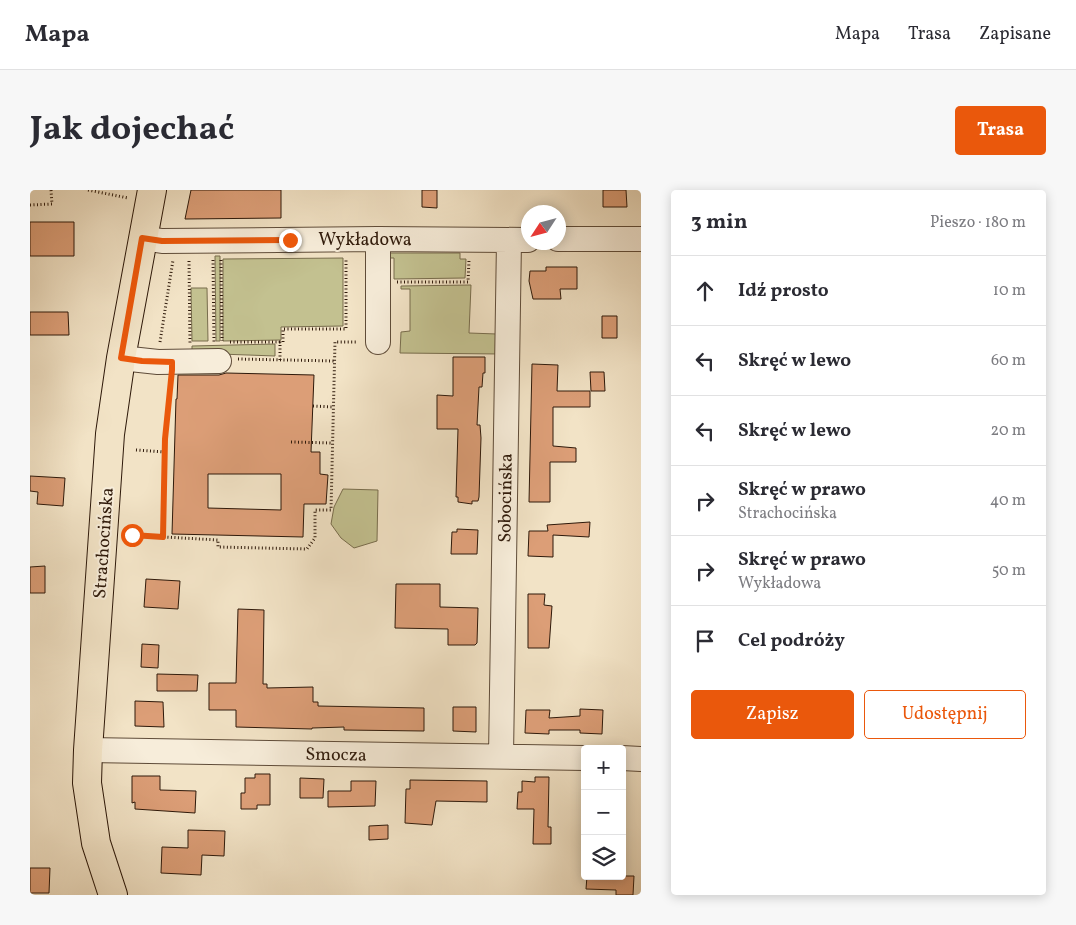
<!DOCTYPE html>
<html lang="pl">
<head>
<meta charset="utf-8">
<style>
	body { margin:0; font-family:Vollkorn,serif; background:#f7f7f7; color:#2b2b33 }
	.controls { position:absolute; right:15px; bottom:15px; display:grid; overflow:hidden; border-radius:5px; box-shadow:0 2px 12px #0003 }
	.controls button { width:45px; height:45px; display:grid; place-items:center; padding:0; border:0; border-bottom:1px solid #e1e1e2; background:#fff; color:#2b2b33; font:25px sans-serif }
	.compass { position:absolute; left:491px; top:15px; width:45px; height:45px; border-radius:50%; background:#fff; box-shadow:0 2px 12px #0003; rotate:234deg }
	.stop { position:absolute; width:15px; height:15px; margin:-11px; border:4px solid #ea580c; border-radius:50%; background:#fff }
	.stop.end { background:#ea580c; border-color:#fff; box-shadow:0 1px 5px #0008 }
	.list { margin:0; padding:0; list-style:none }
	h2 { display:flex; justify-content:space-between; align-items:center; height:65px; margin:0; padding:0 20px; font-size:21px }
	h2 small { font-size:16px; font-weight:400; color:#7c7c81 }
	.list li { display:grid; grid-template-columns:32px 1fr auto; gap:15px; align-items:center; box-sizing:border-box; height:70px; padding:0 20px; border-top:1px solid #e1e1e2 }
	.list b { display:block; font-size:19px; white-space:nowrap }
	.list p { margin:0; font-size:16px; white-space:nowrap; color:#7c7c81 }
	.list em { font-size:16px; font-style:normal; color:#7c7c81 }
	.actions { display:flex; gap:10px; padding:15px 20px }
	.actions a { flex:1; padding:11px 0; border:1px solid #ea580c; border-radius:5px; text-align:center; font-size:18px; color:#ea580c }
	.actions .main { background:#ea580c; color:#fff }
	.icon { flex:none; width:28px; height:28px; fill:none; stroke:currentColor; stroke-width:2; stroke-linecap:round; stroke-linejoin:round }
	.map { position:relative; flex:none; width:611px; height:705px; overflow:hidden; border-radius:5px }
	header { display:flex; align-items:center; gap:30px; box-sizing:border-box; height:70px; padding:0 25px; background:#fff; border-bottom:1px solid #e1e1e2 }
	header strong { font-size:24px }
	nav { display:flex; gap:28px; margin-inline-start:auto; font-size:18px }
	.intro { display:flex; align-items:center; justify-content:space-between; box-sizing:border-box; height:120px; padding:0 30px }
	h1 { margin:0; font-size:35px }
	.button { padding:12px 22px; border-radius:5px; background:#ea580c; color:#fff; font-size:18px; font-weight:700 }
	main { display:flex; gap:30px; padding:0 30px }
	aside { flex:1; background:#fff; border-radius:5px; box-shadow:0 2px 12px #0003 }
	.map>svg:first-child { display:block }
</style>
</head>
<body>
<header>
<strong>Mapa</strong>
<nav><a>Mapa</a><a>Trasa</a><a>Zapisane</a></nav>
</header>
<div class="intro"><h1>Jak dojechać</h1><a class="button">Trasa</a></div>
<main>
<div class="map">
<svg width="611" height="705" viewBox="0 0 611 705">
	<rect width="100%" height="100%" fill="#f2e3c6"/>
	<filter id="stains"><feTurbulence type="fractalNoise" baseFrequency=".004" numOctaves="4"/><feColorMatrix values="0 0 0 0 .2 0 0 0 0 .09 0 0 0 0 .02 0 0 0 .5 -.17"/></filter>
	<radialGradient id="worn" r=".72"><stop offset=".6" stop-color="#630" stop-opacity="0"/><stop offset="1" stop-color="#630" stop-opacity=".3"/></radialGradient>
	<path fill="#c3c190" stroke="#786d4d" d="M355,63H430V69H436L435,88L364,89V68H355Z
		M185,66H190V151H186Z
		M313,68V136L251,137V150L193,151V69Z
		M441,95L439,143L467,144L470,164L370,163L371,142L380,141V99H371V96Z
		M161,98H177L178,151H162Z
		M245,154V166L162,163V156Z
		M313,299L348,300L347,351L324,358L311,348L301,334L304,317Z"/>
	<path fill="#dc9e77" stroke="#2e190a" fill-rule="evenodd" d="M161,0H251V28L155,29Z
		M392,0H407V18L392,17Z
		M573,0H596L597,17H573Z
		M0,32H44V66H0Z
		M516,77H547V99H530L531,109H503L499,91L500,81H516Z
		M0,122H38L39,145H0Z
		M572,126H587V148H572Z
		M423,167H455V183H453L452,197H449L447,235H450L451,248L449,307L448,311H442V314L428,312V307H426L428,239H407V205L423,206Z
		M502,174L528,175L527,201H560V217H523V256L546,258V272H520V312H499Z
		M560,182H574L575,201H561Z
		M196,183L284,185L281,262H290V284L298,285L296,314H274L273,347L142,344L146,209H147L148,185H189ZM178,284H251V320L178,318Z
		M0,286L35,288L33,316L7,314L8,302L0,301Z
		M560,332L559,347L523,345V367L498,366L499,341H518L517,335Z
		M427,339L448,340L447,364H421L422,342H427Z
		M15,376V403H0V377Z
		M116,389L150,391L148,419L114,417Z
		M366,394H410V417L448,418L447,453L445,455H418V439L365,438Z
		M498,404H515L514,415L522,416L519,458H498Z
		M208,419L234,420L233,494H237V498L283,497V512H288V516L394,518V541L314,540V537L282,538V539L206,537V520H179V493H206Z
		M112,454L129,455L128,478L111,477Z
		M127,484L168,485L167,501H127Z
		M105,511L133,512L134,537L105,536Z
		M423,517H446V542L423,541Z
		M550,519L573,520L572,544L550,543V540H519V544L495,543L496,520H520L519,528L550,526Z
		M225,584H240V615H227V619H211V603H215V588H225Z
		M102,586H130V600L166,601L165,623L105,619V612L102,613Z
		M505,587H519L518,637H521V654H503L504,619H487L488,602H492V591L505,592Z
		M270,588L294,589L293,608H270Z
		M380,590L457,591V612L406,611L402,635L375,633L376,599H380Z
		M321,591H346L345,616L298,617V601H321Z
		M358,635V649L339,650V636Z
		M158,640L195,641L194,666L172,665L171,685L131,683L132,657L158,658Z
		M0,678H20L19,703H0Z
		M557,686H604L603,705H586V700L556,699Z"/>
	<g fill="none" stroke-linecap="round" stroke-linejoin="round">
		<g stroke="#5f4c39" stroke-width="26">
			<path id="minor" d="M112,48L132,51L348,49L498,50
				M528,49H611
				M348,152V49
				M91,168L128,172L189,171
				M58,560L555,568
				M471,566L479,50
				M592,568L611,569"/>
		</g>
		<g stroke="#2e190a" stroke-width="30">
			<path id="major" d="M83,705L66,653L57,593L58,560L80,244L91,168L122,0"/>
		</g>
		<path stroke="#2e190a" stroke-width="3" stroke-dasharray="1 2.5" stroke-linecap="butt" d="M58,0L98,8
			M0,15L22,14L21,0
			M183,70L184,152
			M191,70L192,151
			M159,71L160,153
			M367,92H438L439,70
			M130,152L143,70
			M200,152H250
			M208,169L304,171
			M250,170V152H253V139H316V69
			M283,216L303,217
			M261,252L302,253
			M106,260L134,262
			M99,345L188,350V357L277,359L285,348V320H301L305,152H328
			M133,347L135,249L141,191"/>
		<use href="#minor" stroke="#f7edda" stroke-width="24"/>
		<use href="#major" stroke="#f2e3c6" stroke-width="28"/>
	</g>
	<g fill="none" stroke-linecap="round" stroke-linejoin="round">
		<path stroke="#ea580c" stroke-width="6" d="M102,345L133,347L135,249L142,180V172L112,171L91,168L112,48L132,51L260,50"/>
	</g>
	<g text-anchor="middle" stroke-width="4" stroke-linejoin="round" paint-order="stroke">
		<g font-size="18" fill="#2e190a" stroke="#f7edda">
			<text x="335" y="55">Wykładowa</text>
			<text transform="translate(475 308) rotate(-89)" y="6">Sobocińska</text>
			<text transform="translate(73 353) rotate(-86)" y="6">Strachocińska</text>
			<text transform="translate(306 564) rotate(1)" y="6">Smocza</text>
		</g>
	</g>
	<rect width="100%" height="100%" filter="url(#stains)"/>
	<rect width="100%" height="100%" fill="url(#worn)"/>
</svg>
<div class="controls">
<button>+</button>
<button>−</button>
<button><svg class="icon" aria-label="layers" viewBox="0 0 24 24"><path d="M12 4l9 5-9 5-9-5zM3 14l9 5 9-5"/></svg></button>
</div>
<svg class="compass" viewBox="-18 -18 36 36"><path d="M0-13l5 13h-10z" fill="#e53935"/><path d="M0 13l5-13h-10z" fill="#7c7c81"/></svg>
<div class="stop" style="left:102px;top:345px"></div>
<div class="stop end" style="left:260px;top:50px"></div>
</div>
<aside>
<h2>3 min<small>Pieszo · 180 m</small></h2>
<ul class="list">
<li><svg class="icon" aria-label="ahead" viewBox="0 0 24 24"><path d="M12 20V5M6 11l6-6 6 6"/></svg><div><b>Idź prosto</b></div><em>10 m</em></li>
<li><svg class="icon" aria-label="left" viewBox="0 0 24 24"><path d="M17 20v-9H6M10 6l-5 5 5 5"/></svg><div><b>Skręć w lewo</b></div><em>60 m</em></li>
<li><svg class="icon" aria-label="left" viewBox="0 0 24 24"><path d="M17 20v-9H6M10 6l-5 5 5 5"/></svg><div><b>Skręć w lewo</b></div><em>20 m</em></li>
<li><svg class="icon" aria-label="right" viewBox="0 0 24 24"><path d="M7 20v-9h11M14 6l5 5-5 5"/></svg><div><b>Skręć w prawo</b><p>Strachocińska</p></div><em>40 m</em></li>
<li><svg class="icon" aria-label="right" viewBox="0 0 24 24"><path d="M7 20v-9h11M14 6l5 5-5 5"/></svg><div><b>Skręć w prawo</b><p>Wykładowa</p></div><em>50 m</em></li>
<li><svg class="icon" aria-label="arrive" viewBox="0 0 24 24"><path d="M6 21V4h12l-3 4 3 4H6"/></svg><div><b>Cel podróży</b></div></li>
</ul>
<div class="actions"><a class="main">Zapisz</a><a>Udostępnij</a></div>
</aside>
</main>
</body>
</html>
